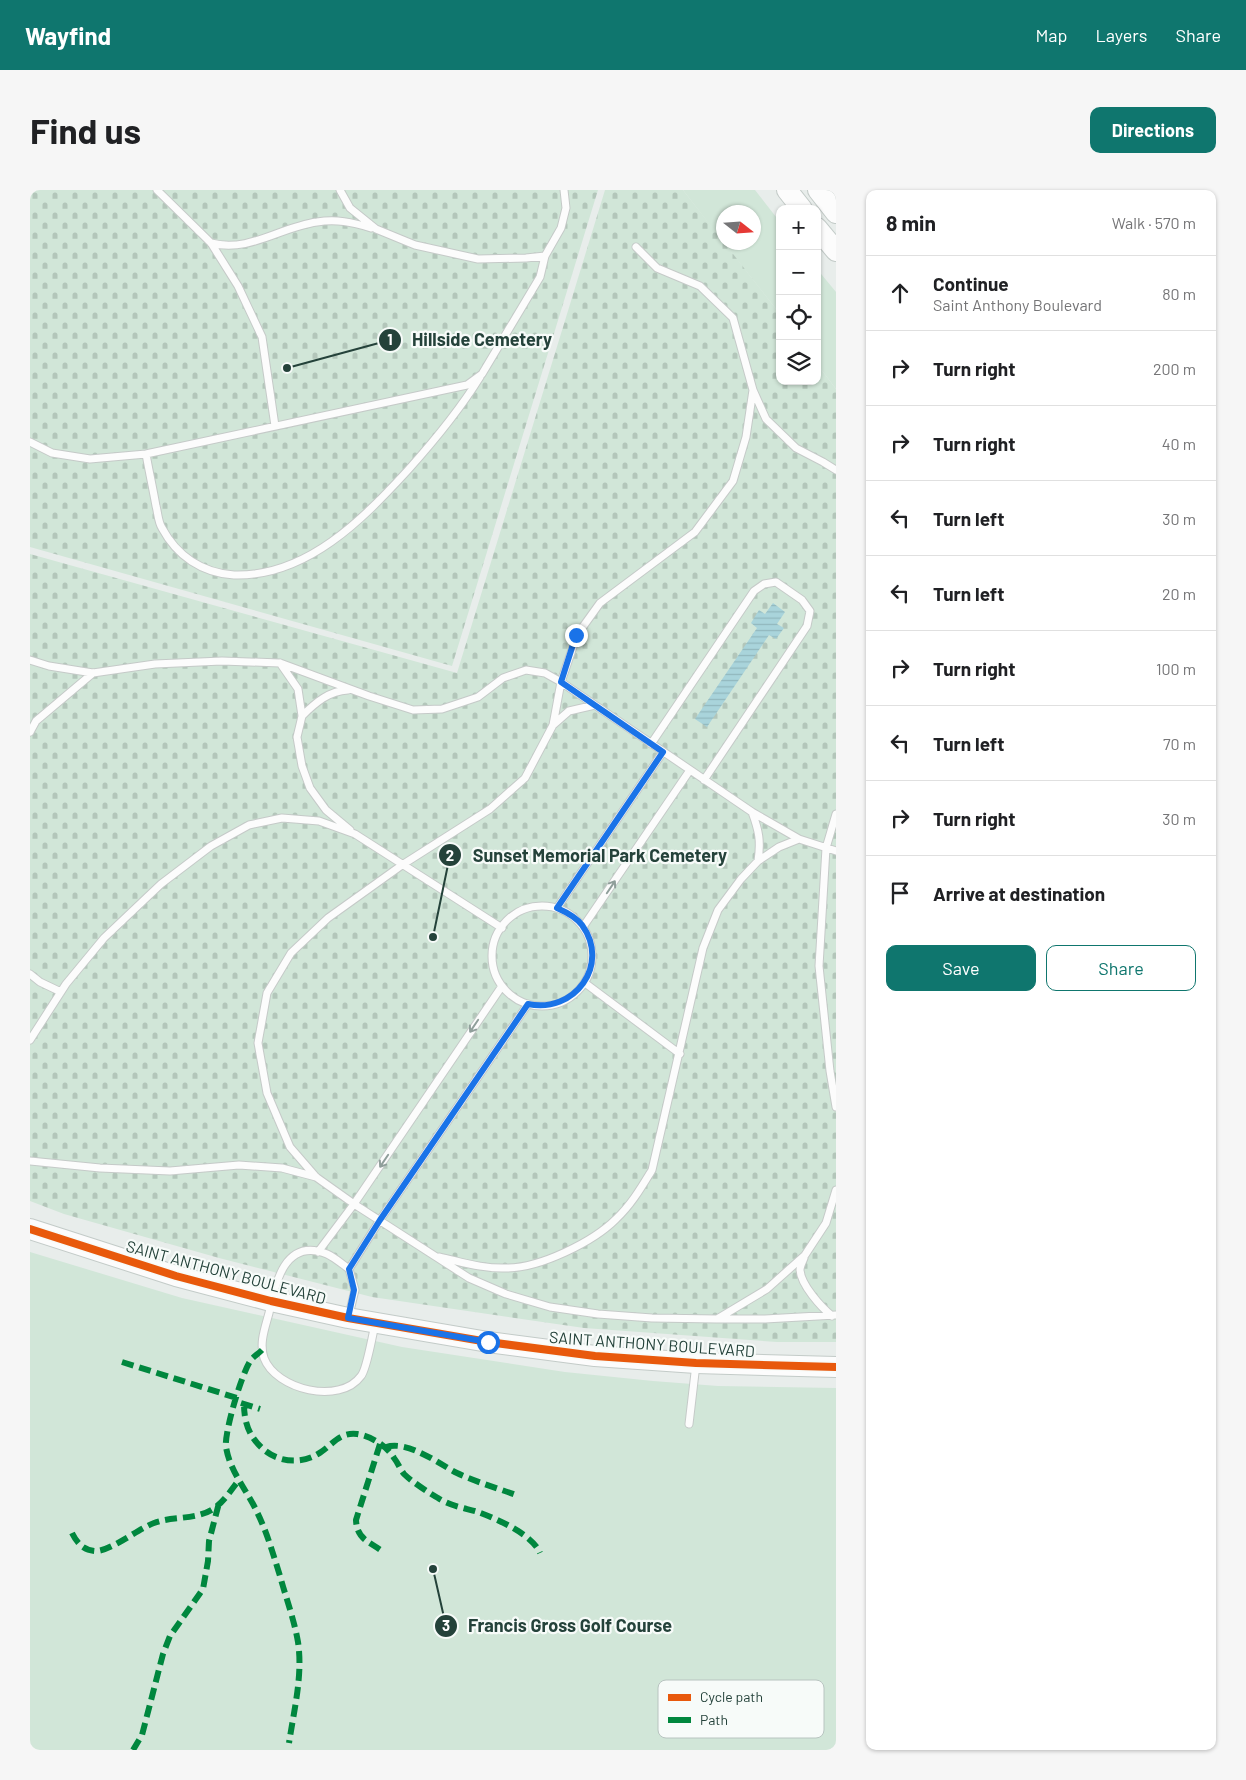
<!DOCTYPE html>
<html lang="en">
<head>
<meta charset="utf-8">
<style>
	body { margin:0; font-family:Barlow,sans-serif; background:#f6f6f6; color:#202124 }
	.controls { position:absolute; right:15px; top:15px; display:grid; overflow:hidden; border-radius:10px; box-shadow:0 1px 4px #0004 }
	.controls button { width:45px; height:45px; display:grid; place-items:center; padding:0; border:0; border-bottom:1px solid #e0e0e0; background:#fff; color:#202124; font:25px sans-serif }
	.compass { position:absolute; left:686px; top:15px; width:45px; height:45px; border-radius:50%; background:#fff; box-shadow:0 1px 4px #0004; rotate:107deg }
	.stop { position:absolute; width:15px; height:15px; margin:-11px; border:4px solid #1a73e8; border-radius:50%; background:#fff }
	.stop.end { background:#1a73e8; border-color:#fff; box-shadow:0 1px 5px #0008 }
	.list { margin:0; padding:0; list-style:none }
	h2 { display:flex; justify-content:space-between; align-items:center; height:65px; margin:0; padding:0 20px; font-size:21px }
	h2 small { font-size:16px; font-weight:400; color:#757577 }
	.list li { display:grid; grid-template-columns:32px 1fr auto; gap:15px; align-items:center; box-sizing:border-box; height:75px; padding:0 20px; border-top:1px solid #e0e0e0 }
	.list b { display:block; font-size:19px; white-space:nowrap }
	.list p { margin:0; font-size:16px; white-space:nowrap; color:#757577 }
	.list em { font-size:16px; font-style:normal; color:#757577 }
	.actions { display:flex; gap:10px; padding:15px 20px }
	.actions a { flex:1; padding:11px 0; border:1px solid #0f766e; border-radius:10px; text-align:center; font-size:18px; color:#0f766e }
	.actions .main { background:#0f766e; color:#fff }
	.icon { flex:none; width:28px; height:28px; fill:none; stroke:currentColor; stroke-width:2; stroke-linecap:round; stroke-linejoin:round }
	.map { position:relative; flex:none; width:806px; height:1560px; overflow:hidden; border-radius:10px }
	header { display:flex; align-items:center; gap:30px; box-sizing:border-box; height:70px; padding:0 25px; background:#0f766e; color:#fff }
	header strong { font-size:24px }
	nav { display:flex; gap:28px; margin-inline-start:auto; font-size:18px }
	.intro { display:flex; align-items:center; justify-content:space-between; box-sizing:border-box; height:120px; padding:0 30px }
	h1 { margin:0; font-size:35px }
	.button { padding:12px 22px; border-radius:10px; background:#0f766e; color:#fff; font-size:18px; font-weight:700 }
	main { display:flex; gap:30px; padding:0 30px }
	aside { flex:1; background:#fff; border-radius:10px; box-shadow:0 1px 4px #0004 }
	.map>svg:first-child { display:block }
</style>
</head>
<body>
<header>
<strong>Wayfind</strong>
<nav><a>Map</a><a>Layers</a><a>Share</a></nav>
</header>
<div class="intro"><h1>Find us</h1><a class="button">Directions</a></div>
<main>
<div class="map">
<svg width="806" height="1560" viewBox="0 0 806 1560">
	<defs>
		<pattern id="cemetery-stones" width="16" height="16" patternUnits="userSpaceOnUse" patternTransform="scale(1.25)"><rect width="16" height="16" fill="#d1e6d8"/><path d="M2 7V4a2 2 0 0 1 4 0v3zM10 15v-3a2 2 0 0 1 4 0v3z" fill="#b3c6ba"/></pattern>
		<pattern id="water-rules" width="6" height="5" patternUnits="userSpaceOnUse" patternTransform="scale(1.25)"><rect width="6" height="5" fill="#a9d4db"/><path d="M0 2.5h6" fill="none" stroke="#91b7bd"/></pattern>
	</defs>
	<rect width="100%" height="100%" fill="#e8edeb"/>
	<path fill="#d1e6d8" d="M653,0H725L750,32V124L694,53L724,52V22H694L693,52Z
		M787,79L806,102V199L787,174Z
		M0,1062L152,1108L372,1157L535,1182L623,1191L688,1196L806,1198V1560H0Z"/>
	<path fill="url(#cemetery-stones)" d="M0,0H568L422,476L0,357Z
		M575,0H653L750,124V191H787V174L806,199V1152H747L554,1138L342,1107L189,1068L34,1024L0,1011V364L427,483Z"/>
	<path fill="url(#water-rules)" d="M743,413L755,422L747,434L754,438L746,449L739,445L677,537L665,529L727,438L721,433L729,420L735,424Z"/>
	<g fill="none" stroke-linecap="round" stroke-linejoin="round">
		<g stroke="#c5cac8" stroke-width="9">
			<path id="lane" d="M127,0L181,53L208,96L232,147L245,236
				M310,0L320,18L346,39L385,55L448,69L496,68L515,66
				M181,53C219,63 250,37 287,32C306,29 322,32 341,38
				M606,57L627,78L670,96L703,128L723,200L716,247L703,291L665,342L570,413L547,445L531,492L523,535L495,588L460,619L372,675L298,728L261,763L237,803L228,853L237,903L260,957L286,987L324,1014L439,1088L476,1104L520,1117L568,1124L622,1128L687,1129L737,1099L775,1065L796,1033L806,1000
				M723,200L736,229L766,258L793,272L806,280
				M0,252L22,263L60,269L116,264L437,195L452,184L510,87L515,66L531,38L536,18L534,0
				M116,264C119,281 123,299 126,316C128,323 128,332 132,338C147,366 172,383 204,385C277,387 333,329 378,280C404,251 429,221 450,187
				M0,470L19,476L63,483L125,474L192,471L250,473L339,506L383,520L412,519L448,507L473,488L496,480L515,483L531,492L722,622L769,649
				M250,473L268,499L272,526L267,547L272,576L280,598L296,620L320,640
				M272,526C286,512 299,501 318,500
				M523,535L539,521L565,515
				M0,542L6,531L63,483
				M621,554L724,401L734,394L746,392L772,410L780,421L777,436L674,590
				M722,622C729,641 731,651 728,671
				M806,624L796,658L789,776L800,881L806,917
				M462 766a50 50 0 1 1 100 0a50 50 0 1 1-100 0Z
				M527,718L633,562
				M553,737L660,580
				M0,784L10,792L31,802
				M555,793L650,864
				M0,850L36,794L74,748L131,694L181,656L219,635L252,628L289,631L325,644L472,738
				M0,971L70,978L140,981L209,975L252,978L286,987
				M288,1062L324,1014L472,796
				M409,1067C432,1072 453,1079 477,1078C510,1078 563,1052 586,1029C601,1015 611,998 622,980L673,758L688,720L711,689L728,671L749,657L769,649L806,661
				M774,1068C773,1071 770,1076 770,1080C771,1095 791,1117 802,1126
				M319,1079L350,1030L498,814
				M319,1125L325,1100L319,1079C312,1074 304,1067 297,1064C255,1047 245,1093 239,1123C235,1138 229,1153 234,1168C246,1200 310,1215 331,1186C337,1179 342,1146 345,1135
				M688,1129H735L806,1125
				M659,1234L666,1174"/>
		</g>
		<g stroke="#c3cbc8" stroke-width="22">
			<path id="secondary" d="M757,0L772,19
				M788,0L806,23
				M787,38L806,61
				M0,1039L146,1086L241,1111L318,1128L458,1152L565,1166L666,1173L806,1177"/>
		</g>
		<use href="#lane" stroke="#fcfcfc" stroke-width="7"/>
		<use href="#secondary" stroke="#fcfcfc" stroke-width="20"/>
		<path stroke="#00873e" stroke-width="6" stroke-dasharray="12 6" stroke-linecap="butt" d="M232,1160C228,1164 223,1167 221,1170C212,1182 194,1243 196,1257C200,1282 217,1300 227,1322C237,1342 243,1364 250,1386C256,1408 264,1429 268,1452C273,1485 264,1520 259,1553
			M92,1172L207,1208
			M211,1213L230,1219
			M214,1214C214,1232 219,1246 232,1258C248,1273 273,1275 291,1262C303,1254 310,1242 327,1244C341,1246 357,1256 364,1268C368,1273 370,1279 374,1284C381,1291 399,1303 408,1308C420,1316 435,1318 448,1322C467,1329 502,1344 510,1363
			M350,1254L326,1330C327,1349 338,1351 352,1361
			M356,1257C378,1250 409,1274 427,1283C446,1292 467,1298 486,1305
			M42,1343C47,1353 53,1360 65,1361C79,1362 108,1339 124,1333C142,1326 166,1330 183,1319C194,1312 201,1300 209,1290
			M103,1560L112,1545L133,1464L140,1446L173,1399L178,1371L179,1351L189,1313"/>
		<g stroke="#f7fbf9" stroke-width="11">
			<path id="cycleway" d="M0,1039L146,1086L241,1111L318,1128L458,1152L565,1166L666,1173L806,1177"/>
		</g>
		<use href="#cycleway" stroke="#e8590c" stroke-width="8"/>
	</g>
	<defs><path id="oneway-shaft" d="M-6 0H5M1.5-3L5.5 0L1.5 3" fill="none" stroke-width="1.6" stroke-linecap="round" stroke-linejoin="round" transform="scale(1.25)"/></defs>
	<g stroke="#909f9b">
		<use href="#oneway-shaft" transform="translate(581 697) rotate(-56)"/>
		<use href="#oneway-shaft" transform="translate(444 836) rotate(124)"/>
		<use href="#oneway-shaft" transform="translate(354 971) rotate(124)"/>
	</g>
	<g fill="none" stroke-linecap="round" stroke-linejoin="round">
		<path stroke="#1a73e8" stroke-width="6" d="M458,1152L318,1128L324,1100L319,1079L350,1030L498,814C544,824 581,775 552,735C546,727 536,722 527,718L633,562L531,492L546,445"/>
	</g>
	<g text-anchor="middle" stroke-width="4.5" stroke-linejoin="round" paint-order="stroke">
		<g font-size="16" fill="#24423a" stroke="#f7fbf9">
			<text transform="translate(196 1082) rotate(15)" y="6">SAINT ANTHONY BOULEVARD</text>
			<text transform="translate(622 1154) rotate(4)" y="6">SAINT ANTHONY BOULEVARD</text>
		</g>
	</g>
	<rect x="628" y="1490" width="166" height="58" rx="8" fill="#f7fbf9" stroke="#b8c4c0" stroke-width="1"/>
	<rect x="638" y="1504" width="23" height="7" fill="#e8590c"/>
	<rect x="638" y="1527" width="23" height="6" fill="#00873e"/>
	<g font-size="14" fill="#24423a">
		<text x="670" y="1512">Cycle path</text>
		<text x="670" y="1535">Path</text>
	</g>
	<path fill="none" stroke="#24423a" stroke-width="2" d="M257 178L360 150M403 747L420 665M403 1379L416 1436"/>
	<g fill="#24423a" stroke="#f7fbf9" stroke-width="2">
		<circle cx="257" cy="178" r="5"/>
		<circle cx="403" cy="747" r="5"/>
		<circle cx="403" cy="1379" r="5"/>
		<circle cx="360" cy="150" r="12"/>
		<circle cx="420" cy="665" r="12"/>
		<circle cx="416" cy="1436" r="12"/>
	</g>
	<g font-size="15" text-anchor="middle" font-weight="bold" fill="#fff">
		<text x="360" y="155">1</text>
		<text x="420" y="671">2</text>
		<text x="416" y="1441">3</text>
	</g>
	<g font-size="18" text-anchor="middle" font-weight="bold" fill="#24423a" stroke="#f7fbf9" stroke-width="4.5" stroke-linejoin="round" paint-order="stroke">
		<text x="452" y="156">Hillside Cemetery</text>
		<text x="570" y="672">Sunset Memorial Park Cemetery</text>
		<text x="540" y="1442">Francis Gross Golf Course</text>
	</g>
</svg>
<div class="controls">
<button>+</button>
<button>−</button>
<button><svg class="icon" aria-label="locate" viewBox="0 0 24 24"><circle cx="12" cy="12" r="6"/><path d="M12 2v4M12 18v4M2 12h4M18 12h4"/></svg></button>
<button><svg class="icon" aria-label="layers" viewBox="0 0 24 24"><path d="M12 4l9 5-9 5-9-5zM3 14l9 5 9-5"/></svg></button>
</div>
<svg class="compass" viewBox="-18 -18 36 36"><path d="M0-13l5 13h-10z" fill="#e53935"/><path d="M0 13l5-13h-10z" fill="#757577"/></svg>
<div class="stop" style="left:458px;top:1152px"></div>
<div class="stop end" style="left:546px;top:445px"></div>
</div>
<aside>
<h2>8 min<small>Walk · 570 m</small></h2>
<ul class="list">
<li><svg class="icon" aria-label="ahead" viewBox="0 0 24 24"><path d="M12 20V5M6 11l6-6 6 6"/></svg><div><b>Continue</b><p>Saint Anthony Boulevard</p></div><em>80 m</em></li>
<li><svg class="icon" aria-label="right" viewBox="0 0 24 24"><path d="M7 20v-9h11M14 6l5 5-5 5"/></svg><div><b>Turn right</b></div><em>200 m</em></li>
<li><svg class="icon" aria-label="right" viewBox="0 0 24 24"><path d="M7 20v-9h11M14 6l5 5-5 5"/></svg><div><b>Turn right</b></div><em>40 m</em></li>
<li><svg class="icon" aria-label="left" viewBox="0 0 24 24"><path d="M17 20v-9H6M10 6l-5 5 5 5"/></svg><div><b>Turn left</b></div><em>30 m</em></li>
<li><svg class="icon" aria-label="left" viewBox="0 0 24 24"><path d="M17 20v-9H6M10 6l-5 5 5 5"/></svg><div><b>Turn left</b></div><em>20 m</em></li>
<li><svg class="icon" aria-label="right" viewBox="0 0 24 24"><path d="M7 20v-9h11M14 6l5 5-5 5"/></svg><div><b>Turn right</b></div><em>100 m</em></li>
<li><svg class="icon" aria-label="left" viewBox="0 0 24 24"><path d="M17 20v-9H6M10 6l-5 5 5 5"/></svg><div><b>Turn left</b></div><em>70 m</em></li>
<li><svg class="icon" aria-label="right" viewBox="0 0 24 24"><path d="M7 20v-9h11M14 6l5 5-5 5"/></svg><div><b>Turn right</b></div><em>30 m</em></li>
<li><svg class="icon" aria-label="arrive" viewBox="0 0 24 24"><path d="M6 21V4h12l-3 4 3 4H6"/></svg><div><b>Arrive at destination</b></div></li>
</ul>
<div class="actions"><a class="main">Save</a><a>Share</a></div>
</aside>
</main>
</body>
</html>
